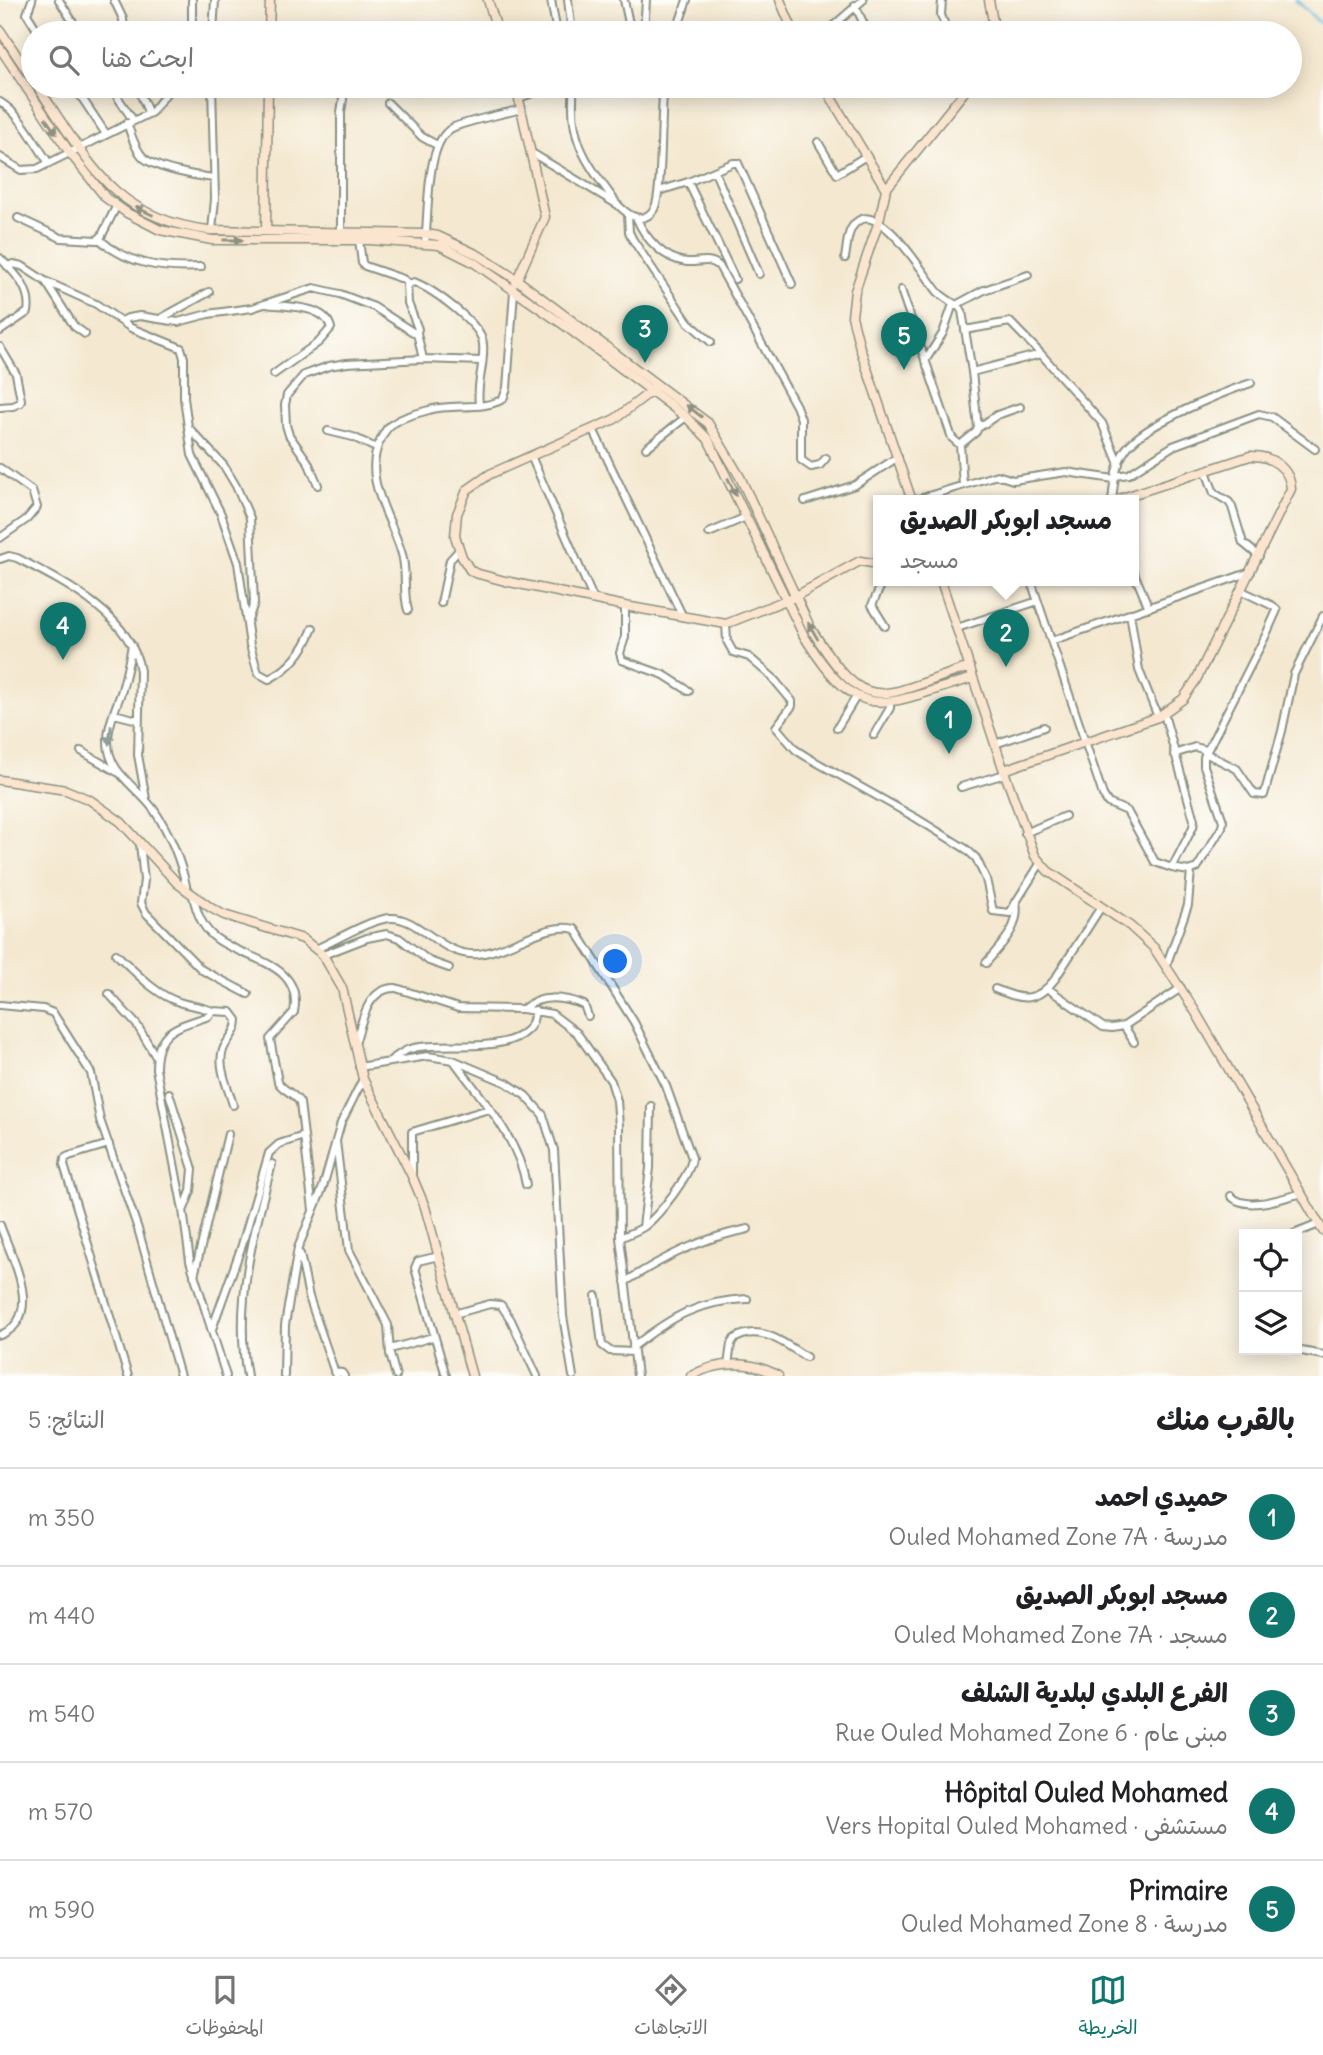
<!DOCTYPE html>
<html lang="ar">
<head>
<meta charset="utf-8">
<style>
	body { margin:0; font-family:Delius,"Playpen Sans Arabic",sans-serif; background:#f6f6f6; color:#202124; direction:rtl }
	.controls { position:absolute; right:21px; bottom:21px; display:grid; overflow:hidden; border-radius:0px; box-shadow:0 4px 18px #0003 }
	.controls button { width:63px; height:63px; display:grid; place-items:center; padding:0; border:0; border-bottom:2px solid #e0e0e0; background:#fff; color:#202124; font:35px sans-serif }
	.you { position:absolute; left:616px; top:962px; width:24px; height:24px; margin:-18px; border:5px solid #fff; border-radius:50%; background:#1a73e8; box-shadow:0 0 0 10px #1a73e833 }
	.badge { display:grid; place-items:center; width:46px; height:46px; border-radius:50%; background:#0f766e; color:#fff; font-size:23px; font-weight:700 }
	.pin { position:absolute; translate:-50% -58px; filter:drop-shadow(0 2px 4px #0008) }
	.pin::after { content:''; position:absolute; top:37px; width:24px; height:21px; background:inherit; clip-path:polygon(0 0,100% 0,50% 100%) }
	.popup { position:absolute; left:873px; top:495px; width:266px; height:91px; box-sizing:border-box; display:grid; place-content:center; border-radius:0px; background:#fff; filter:drop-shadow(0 2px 5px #0005); font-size:23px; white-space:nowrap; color:#757577 }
	.popup b { font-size:26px; color:#202124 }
	.popup::after { content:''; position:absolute; left:50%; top:100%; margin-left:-14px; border:14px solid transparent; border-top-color:#fff }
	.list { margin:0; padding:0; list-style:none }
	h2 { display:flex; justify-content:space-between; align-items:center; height:91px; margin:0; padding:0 28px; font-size:30px }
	h2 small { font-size:23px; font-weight:400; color:#757577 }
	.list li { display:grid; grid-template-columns:46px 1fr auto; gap:21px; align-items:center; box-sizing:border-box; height:98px; padding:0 28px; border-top:2px solid #e0e0e0 }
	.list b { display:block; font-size:26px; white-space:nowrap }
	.list p { margin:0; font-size:23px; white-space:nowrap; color:#757577 }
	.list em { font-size:23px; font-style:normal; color:#757577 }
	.icon { flex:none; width:38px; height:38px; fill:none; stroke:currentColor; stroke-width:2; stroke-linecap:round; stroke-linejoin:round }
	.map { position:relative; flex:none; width:1323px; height:1376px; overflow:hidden; direction:ltr }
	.search { position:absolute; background:#fff; box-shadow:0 4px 18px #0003; left:21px; right:21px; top:21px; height:77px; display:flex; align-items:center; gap:18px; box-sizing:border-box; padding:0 24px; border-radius:38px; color:#757577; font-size:26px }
	.sheet { height:581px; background:#fff }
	nav { display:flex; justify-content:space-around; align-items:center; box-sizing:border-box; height:98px; border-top:2px solid #e0e0e0; background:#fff; font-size:19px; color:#757577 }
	nav a { display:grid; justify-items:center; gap:4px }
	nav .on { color:#0f766e }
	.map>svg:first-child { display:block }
</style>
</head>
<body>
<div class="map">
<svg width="1323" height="1376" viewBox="0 0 1323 1376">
	<rect width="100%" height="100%" fill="#fdfcf7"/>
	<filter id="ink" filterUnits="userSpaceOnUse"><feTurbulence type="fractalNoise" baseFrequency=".0143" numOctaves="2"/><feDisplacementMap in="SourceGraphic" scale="14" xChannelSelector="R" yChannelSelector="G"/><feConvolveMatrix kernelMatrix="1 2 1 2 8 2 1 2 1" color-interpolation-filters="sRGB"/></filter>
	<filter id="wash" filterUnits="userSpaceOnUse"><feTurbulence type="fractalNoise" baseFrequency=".00686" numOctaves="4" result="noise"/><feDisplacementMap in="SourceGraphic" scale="28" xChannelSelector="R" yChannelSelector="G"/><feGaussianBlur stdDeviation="1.57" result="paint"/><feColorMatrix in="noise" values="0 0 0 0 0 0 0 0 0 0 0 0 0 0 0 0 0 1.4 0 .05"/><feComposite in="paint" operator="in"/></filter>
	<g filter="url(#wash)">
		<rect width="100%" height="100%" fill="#f4e8d0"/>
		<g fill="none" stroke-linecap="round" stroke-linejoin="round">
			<path stroke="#5ebcdc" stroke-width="2.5" d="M1296,0L1323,26"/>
		</g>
	</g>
	<g filter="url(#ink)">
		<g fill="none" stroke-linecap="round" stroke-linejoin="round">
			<g stroke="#8a9282" stroke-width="10">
				<path id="street" d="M32,0L27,14L39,33
					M59,0L80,33
					M114,0L123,19L124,33
					M551,0L557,33
					M568,0L572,33
					M624,0L631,33
					M942,0L941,15L948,33
					M855,5L868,33
					M192,33V0
					M213,33L215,0
					M644,33L646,0
					M676,33L687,0
					M825,33L863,0
					M74,86L106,134
					M110,86L133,120
					M137,86L149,114
					M212,86L215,199L212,230
					M574,86C568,140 585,160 615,201
					M656,86L662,97
					M519,98L552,86
					M0,102C21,114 35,144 49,163
					M388,103L422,137L437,145
					M127,123C131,134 135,150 144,158C157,169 196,176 213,178
					M818,142L837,174L866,156
					M532,153L618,205C628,215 643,226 654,209C663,194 660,111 664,86
					M0,157L21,170L37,169L152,112L172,86
					M715,172L759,274
					M688,182L733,163H738L792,284
					M659,191L688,182L735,279
					M628,215L629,232L633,240L688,322L711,342
					M18,218L61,238L97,240L101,237L116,207
					M637,219C645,238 664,260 687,262C699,263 709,257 719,266L796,406L801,419V460L811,467L820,465L826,458
					M341,234V112L345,86
					M99,239C128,265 164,269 201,267
					M359,240L362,263L365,266L403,279L409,284
					M425,243C429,214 425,143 452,128C466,121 504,114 521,109
					M0,258C15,273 32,289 28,312L0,331
					M845,258C847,248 847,233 853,226C877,193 925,277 938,292C943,297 950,301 956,305L984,290L1028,275
					M7,266L13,264L22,266L45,281L96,304L131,328L181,348L184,358V398L188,427L224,466L236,486L250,518L254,603L247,623
					M46,282L74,326L85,334
					M901,290L952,438L960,445
					M266,304C285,307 325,304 331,328L319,342L274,374
					M160,319L209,292
					M122,321L128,318L140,316L178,322L208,314L252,308L314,288L340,294L374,307L416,334L418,329L408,303L407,285L414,282C432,289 482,324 483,344C485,365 476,383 479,405
					M965,330L1010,322L1041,354
					M417,333L423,359
					M0,347L16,374L21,400L20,403L13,406L0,407
					M925,361L943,333L952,307L958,305L962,311L972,372L1041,354L1102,423L1119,464
					M188,427L192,455L221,514L238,563L250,645L258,673L269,679C291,668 304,651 313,628
					M978,428L997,415L1020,407
					M593,429L683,617
					M328,431L353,437L376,448
					M646,448L686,417
					M531,456L593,598
					M0,468L32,491L37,507L27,519L0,538
					M1206,471L1214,493L1229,502L1232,507L1243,543L1259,556
					M1115,476L1129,474L1173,446L1259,414L1272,417L1315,449
					M318,485L308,462L289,435L286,425L285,405L287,395L304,375L329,366L347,363L423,359L482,361
					M963,485L960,445L976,432L978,428L972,372
					M805,501L855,485L898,457
					M912,501L997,475L1013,480L1066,472L1114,479
					M1112,501C1114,483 1115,464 1126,449C1144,424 1221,393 1251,383
					M709,533L746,517
					M0,559L9,556L17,558C61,581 132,615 140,671L138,755L146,799
					M1134,573L1149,608
					M883,581L872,605L885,626
					M1031,581L1103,795L1108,803L1127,811L1155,862L1172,868L1193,827L1194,820L1164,714
					M441,603L450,560L459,550
					M625,606V637L620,653L622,660L664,675L689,691
					M408,610C402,591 408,570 401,551C390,515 361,477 381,439C384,433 387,426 394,423C404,416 418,413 429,410C452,403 483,411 503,399L507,388L514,291
					M1130,613L1139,670L1158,717
					M726,624L727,641L733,652L749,657L772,677L792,701V706L776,727L796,750L807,757L916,818L966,849L976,858L986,879L993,911L1010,913L1016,902
					M957,628L1038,601
					M1051,641L1251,572
					M132,645C129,661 126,677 121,693C116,707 108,725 108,740C107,773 137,786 154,810C171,835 181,861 187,890
					M114,714L138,720
					M837,728L856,697
					M874,735L890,708V703
					M995,744L1044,727
					M81,751L117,772
					M1205,753L1237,769L1254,794L1264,795L1282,731L1294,674L1323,616
					M1174,754L1195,747L1206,750
					M961,787L1005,774
					M1025,833L1065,816
					M140,844L144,880L141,903L146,913L202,970L248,994
					M1172,868L1189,871L1197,868L1222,827L1223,821L1204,766V757L1265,637L1277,610L1273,606L1242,591
					M193,896C196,910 201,925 212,935C239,960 304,960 294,1012L270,1039L278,1082C283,1091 295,1093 300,1103L313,1210
					M316,949C337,940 368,920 390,918C419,916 442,958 478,954C509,951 546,921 575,929L634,1022L666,1086L692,1158C690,1176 660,1214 645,1226C638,1231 628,1234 620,1238
					M116,954C135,971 154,994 179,1002C189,1006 202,1006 212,1011L209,1016C177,1027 156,1029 156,1069L183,1210L190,1261L226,1376
					M323,955L367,938L387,934L399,938L429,961L449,968
					M986,963C1001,945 1021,927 1016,902L1040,864
					M1166,966L1188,905L1191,870
					M1047,988L1103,1027L1112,1028L1124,1026
					M995,989C1021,999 1035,1005 1055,979L1101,907
					M109,994L137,1025L156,1057
					M0,1005L43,1009L53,1013L91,1073L100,1120L138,1229L180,1376
					M523,1009C540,994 564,997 584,1005L588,1016
					M212,1011L231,1012L237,1020C237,1033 227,1039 223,1050C217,1066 229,1090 233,1105
					M1134,1042L1124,1026L1181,988
					M355,1044C362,1022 367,987 396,988L458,1008L523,1009L552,1014L577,1033L611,1081L617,1101L619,1126L620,1238L637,1376
					M390,1061C398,1055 404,1050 414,1048C445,1041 504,1054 527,1030C533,1025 534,1017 535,1010
					M454,1061C481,1098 519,1139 526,1185
					M359,1067L428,1056L453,1060L507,1083L526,1096L543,1115L554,1150L563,1316L573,1376
					M169,1093L193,1169L191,1191L184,1209
					M336,1141L349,1250L388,1325L390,1354L396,1376
					M109,1144L69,1156L65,1158L64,1165L128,1376
					M412,1174V1132L489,1109
					M1231,1196C1246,1212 1283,1198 1302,1193
					M0,1225C11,1257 46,1317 0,1335
					M643,1227L650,1168L651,1106
					M1294,1234L1319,1224
					M300,1254L309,1297L336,1376
					M439,1256L418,1261L415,1268L446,1376
					M194,1276L228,1134
					M625,1282C666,1256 699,1239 748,1229
					M596,1296L602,1345L610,1351L634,1352
					M454,1314L490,1304L501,1305L511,1320L537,1376
					M212,1329L241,1248L269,1153L279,1144L304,1136
					M633,1347C671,1317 698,1301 747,1299
					M390,1349L433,1337
					M1296,1350L1323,1355
					M728,1365L731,1344L734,1339C760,1323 784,1343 806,1357
					M334,1372L342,1373L344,1376
					M247,1376C234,1304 253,1234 272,1164
					M284,1376L285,1325L298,1248L323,1187L341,1123L363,1079"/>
			</g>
			<g stroke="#8a9282" stroke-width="11">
				<path id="secondary" d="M488,0L498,33
					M780,0L794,33
					M989,0L995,33
					M0,30L33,80
					M269,33L270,0
					M0,48L70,153L106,198L127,213L160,230L212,240H369L439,245L473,262L564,325L686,417L708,439L804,636C862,729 883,704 973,678
					M37,86C87,158 111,218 208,230L426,234L438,236L478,255L516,279L708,423L740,477L810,627C869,722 879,695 970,667
					M824,86L886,189L879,221L855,291L852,316L860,348L912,501
					M886,189L969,86
					M266,233L268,86
					M516,282L545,217L516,86
					M654,389L615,419L490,474L467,490L457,514L455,536L462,557L470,570L475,573L505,581L625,606L726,624L796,596L860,561L878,564
					M941,581L1005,774L1035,856L1048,871L1130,926L1154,948L1195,1011L1323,1231
					M1004,770L1158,717L1183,699L1196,680L1291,489C1290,468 1271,455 1250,456L1113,501
					M0,780L66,790L90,800L121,822L177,883L211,908L224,915L303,939L323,955L342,988L363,1079L412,1176L425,1207L472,1376
					M691,1376C717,1361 752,1360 778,1376"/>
			</g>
			<use href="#street" stroke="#fff" stroke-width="6"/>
			<use href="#secondary" stroke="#fce5cf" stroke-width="8"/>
		</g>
		<defs><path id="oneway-solid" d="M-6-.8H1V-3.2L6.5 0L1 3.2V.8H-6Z" transform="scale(1.75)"/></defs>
		<g fill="#8e9182">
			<use href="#oneway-solid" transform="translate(51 126) rotate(55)"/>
			<use href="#oneway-solid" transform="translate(144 211) rotate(-155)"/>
			<use href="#oneway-solid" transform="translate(233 240)"/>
			<use href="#oneway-solid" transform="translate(694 411) rotate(-142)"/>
			<use href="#oneway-solid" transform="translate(732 487) rotate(65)"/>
			<use href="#oneway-solid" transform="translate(813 631) rotate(-120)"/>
		</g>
		<use fill="#8f9e9a" href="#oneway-solid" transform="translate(110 735) rotate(97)"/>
	</g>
</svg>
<div class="controls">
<button><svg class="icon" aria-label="locate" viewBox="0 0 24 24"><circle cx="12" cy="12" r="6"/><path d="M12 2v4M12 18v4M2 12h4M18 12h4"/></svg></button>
<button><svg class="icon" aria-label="layers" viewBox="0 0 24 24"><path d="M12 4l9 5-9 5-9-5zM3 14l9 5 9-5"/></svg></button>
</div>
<div class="you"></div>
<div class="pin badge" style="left:949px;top:754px">1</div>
<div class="pin badge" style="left:1006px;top:667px">2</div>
<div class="popup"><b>مسجد ابوبكر الصديق</b>مسجد</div>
<div class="pin badge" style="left:645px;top:363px">3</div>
<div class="pin badge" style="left:63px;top:660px">4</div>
<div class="pin badge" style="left:904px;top:370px">5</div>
<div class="search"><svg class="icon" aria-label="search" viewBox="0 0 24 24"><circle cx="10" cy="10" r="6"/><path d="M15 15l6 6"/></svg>ابحث هنا</div>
</div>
<section class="sheet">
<h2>بالقرب منك<small>النتائج: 5</small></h2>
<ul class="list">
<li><span class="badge">1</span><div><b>حميدي احمد</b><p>مدرسة · Ouled Mohamed Zone 7A</p></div><em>350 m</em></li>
<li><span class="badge">2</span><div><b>مسجد ابوبكر الصديق</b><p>مسجد · Ouled Mohamed Zone 7A</p></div><em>440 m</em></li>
<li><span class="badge">3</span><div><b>الفرع البلدي لبلدية الشلف</b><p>مبنى عام · Rue Ouled Mohamed Zone 6</p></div><em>540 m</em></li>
<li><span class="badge">4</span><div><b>Hôpital Ouled Mohamed</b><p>مستشفى · Vers Hopital Ouled Mohamed</p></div><em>570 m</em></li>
<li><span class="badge">5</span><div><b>Primaire</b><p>مدرسة · Ouled Mohamed Zone 8</p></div><em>590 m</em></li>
</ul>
</section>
<nav>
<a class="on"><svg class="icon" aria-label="map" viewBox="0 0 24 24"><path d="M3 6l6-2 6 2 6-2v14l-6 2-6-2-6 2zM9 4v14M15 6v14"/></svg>الخريطة</a>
<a><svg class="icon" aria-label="directions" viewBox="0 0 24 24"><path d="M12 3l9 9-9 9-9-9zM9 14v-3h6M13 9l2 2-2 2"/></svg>الاتجاهات</a>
<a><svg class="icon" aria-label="saved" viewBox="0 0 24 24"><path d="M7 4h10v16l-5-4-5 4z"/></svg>المحفوظات</a>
</nav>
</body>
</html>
